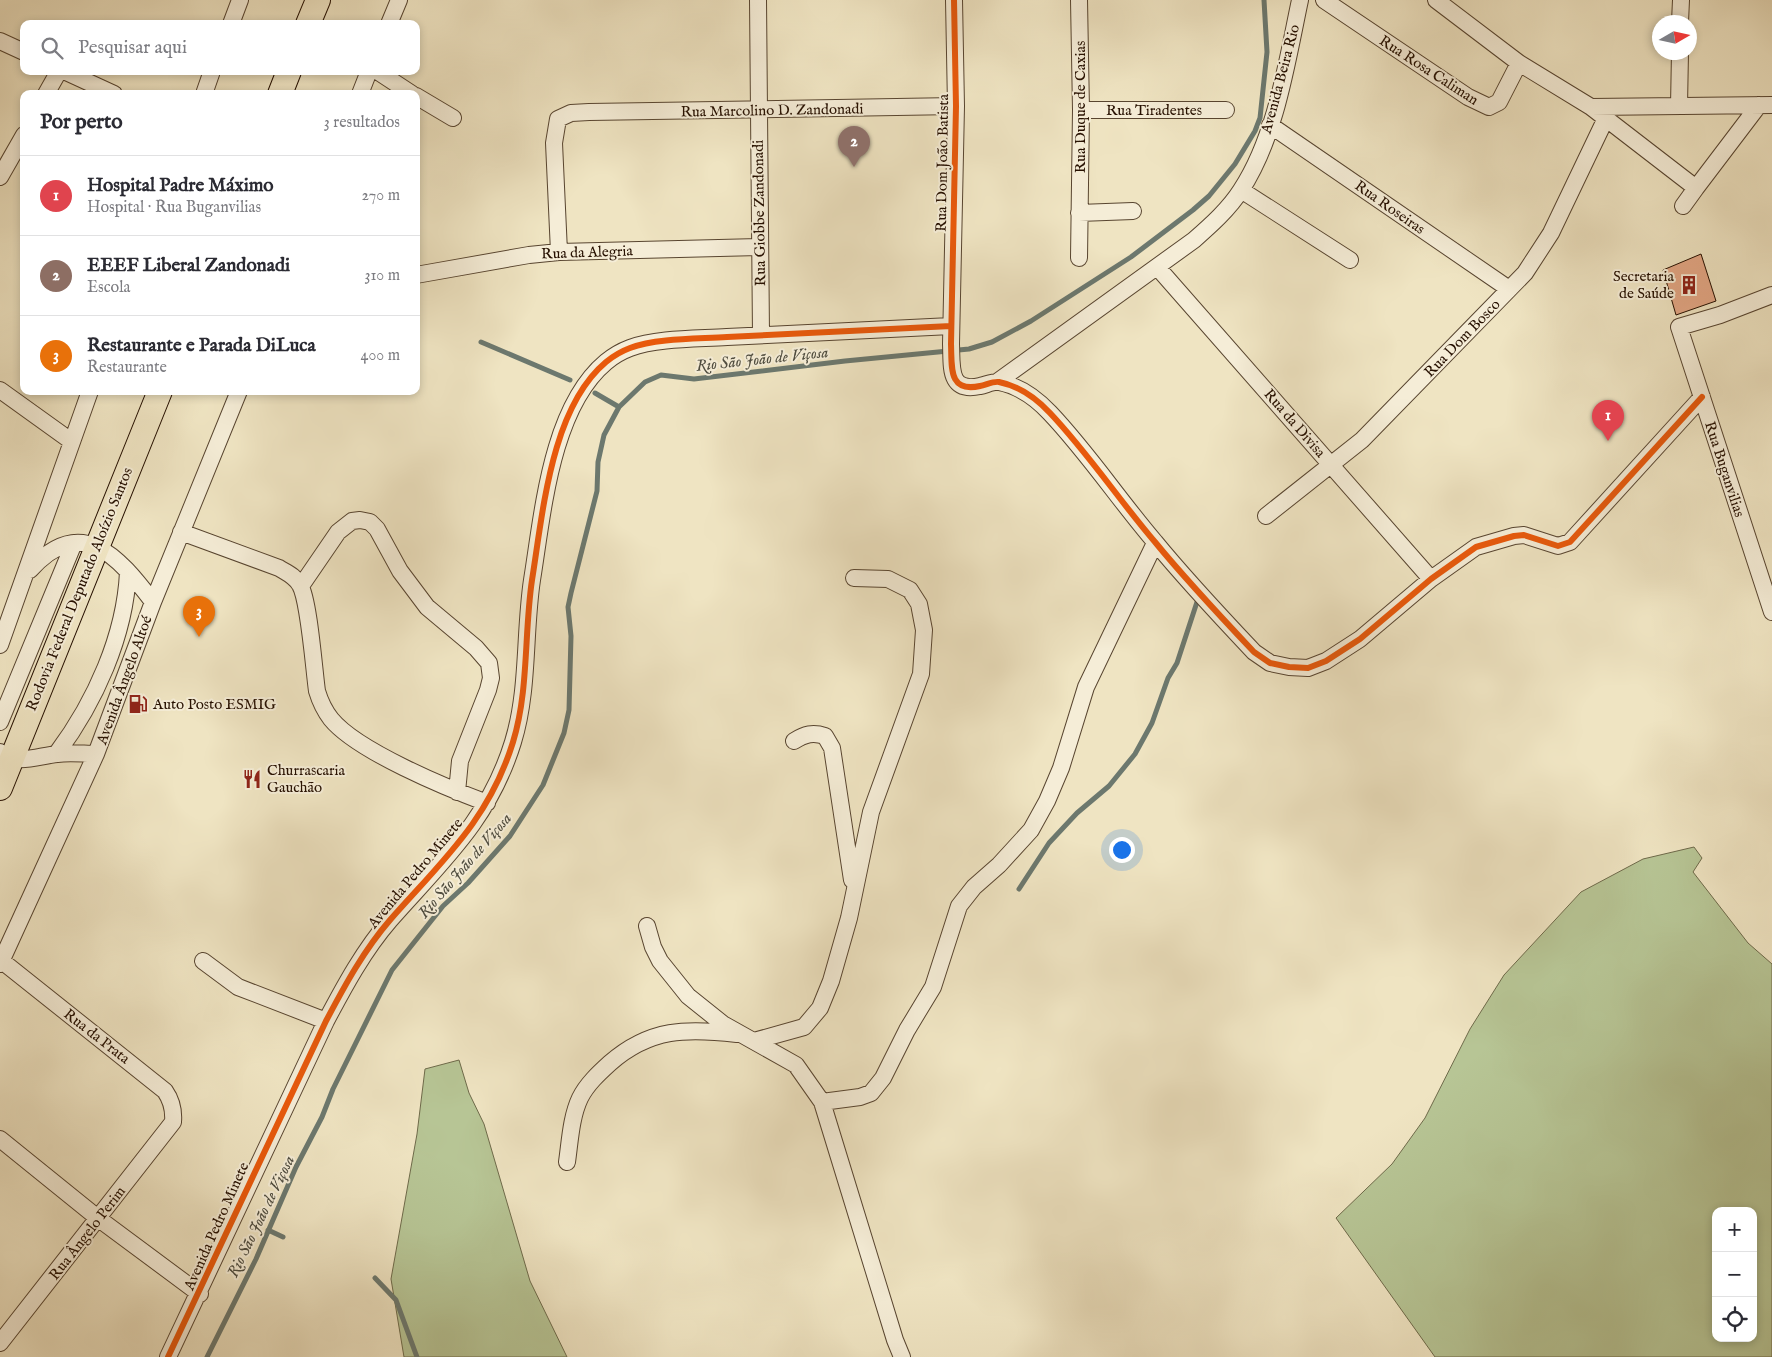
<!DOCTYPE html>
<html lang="pt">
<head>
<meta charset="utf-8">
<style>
	body { margin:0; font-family:"IM FELL English",serif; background:#f2f2f3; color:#2b2b33 }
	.controls { position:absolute; right:15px; bottom:15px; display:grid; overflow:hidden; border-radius:10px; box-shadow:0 2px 8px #0003 }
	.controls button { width:45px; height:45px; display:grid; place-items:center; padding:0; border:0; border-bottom:1px solid #e1e1e2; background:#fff; color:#2b2b33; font:25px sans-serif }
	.compass { position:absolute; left:1652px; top:15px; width:45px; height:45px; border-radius:50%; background:#fff; box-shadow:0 2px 8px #0003; rotate:81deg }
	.you { position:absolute; left:1121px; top:849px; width:18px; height:18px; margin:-12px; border:4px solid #fff; border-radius:50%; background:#1a73e8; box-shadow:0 0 0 8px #1a73e833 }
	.badge { display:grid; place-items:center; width:32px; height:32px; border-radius:50%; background:#7c3aed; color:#fff; font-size:16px; font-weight:700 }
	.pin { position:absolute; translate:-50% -41px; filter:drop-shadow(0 1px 2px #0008) }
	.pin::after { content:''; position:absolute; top:26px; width:18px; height:15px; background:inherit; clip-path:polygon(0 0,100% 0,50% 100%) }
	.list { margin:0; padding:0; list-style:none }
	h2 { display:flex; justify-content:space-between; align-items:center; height:65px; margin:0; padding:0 20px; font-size:21px }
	h2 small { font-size:16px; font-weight:400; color:#7c7c81 }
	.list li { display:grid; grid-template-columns:32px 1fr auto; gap:15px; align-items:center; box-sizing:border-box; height:80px; padding:0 20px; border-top:1px solid #e1e1e2 }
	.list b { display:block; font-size:19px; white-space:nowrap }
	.list p { margin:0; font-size:16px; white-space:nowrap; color:#7c7c81 }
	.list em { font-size:16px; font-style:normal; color:#7c7c81 }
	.icon { flex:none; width:28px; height:28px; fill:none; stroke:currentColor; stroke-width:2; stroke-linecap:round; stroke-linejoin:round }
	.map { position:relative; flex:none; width:1772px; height:1357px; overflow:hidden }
	.search { position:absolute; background:#fff; box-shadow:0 2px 8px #0003; left:20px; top:20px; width:400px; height:55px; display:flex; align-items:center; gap:12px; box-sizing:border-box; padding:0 18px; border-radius:10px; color:#7c7c81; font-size:19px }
	.panel { position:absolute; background:#fff; box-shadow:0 2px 8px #0003; left:20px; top:90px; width:400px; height:305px; border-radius:10px }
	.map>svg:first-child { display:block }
</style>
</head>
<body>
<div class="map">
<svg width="1772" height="1357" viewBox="0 0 1772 1357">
	<rect width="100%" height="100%" fill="#efe4c2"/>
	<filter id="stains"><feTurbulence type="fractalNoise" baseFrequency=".004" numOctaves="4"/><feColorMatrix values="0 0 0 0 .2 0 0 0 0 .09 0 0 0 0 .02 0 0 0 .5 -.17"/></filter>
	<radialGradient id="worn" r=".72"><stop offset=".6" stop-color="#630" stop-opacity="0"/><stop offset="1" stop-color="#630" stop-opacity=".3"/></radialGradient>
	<path fill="#b7c595" stroke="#6e6a4a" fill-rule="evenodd" d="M1694,847L1702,858L1693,872L1748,943L1772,964V1357H1435L1336,1218L1392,1164L1425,1118L1470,1029L1504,975L1581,892L1643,859ZM1716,1211H1753V1338H1716Z
		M459,1060L469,1093L484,1124L530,1281L567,1357H404L391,1279L417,1134L425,1069Z"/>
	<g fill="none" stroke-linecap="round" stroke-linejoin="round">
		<path stroke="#6c786e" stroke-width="5" d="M481,342L570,380
			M595,393L619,407
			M1019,889L1049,843L1077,813L1109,786L1135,754L1152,723L1168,678L1177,663L1197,602
			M268,1230L283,1237
			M375,1278L396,1300L417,1357
			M207,1357L256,1259L296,1167L322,1117L333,1089L392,970L443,906L468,883L510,836L543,785L564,733L569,710L571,636L568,607L571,593L597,491L598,462L604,435L619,407L645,382L661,375L694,379L845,361L969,349L992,342L1031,321L1131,257L1193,210L1209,196L1235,164L1255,131L1260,118L1267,52L1264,0"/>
	</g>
	<path fill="#e3a785" stroke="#261000" d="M1701,254L1716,301L1676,315L1663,270Z"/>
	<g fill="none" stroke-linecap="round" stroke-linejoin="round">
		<g stroke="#584530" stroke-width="18">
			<path id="minor" d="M758,0L761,335
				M954,0L956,106L951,344C952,367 948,393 980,386C986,385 993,381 999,382C1019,386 1036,398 1050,413C1088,453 1119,500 1155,542C1186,580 1220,616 1254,652L1270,663L1289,667L1308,668L1326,661L1360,639L1431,579L1476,547L1514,536L1524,535L1558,546L1570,542L1702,397
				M1079,0L1081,110L1079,258
				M1324,0L1468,97L1489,107L1499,102L1519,63
				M1436,0L1519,63L1591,107L1696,188L1683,206
				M1680,22L1681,0
				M231,24L240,0
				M389,24L399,0
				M0,41L24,52
				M64,71L114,94
				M377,71L412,94
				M46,94L59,71
				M204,94L212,71
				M360,94L369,71
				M416,96L453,118
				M1679,106L1680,52
				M1591,107L1772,105
				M1081,110H1226
				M1270,125L1509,289
				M0,177L24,135
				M1696,188L1759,105
				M1241,190L1350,260
				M1079,213L1133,211
				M559,252L554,143L558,119L571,113L589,112L956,106
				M1158,268L1431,579
				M416,275L529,255L559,252L759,247
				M1772,295L1720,315L1679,327L1772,612
				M997,382L1194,240C1211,225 1229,209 1241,190C1276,137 1287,61 1300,0
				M0,390L71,441
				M1266,516L1362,440L1525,273L1551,233L1606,118
				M181,532L279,568C287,573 295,576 300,585C309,600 314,670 317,691C320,701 324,710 331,719C357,751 447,788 487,803
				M30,570C81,513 118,556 153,602
				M301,586L338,532L352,521L360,520L370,522L377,529L400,571L427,607L476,648L489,663L491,678L488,690L460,761L457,792
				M0,645L90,391
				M0,722L74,543
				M794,741C805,734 813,732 825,736L832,748L852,880
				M0,752C16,766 38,756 57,754C70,752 84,754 96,754
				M57,753C95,702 125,636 128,572
				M647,926L653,947L660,961L688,996L723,1024L796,1065L822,1102L895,1340L902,1357
				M203,961L238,987L326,1021
				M0,964L96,754L153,602L239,391
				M754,1041L804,1027L820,1008L831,981L849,918L871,812L921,674L924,630L919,604L910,590L888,579L854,578
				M822,1102L860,1097L871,1093L883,1078L907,1030L933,987L959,906L974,887L999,865L1031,830L1047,801L1061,768L1086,687L1155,543
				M0,1139L99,1219L200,1294
				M567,1162C570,1141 571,1117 580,1098C587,1084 599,1073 610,1063C650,1028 687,1028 737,1034
				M0,1343L173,1122C174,1110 172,1101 165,1091L2,961
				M168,1357L326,1021C345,985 364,950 390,920C442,861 489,820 513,742C529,690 524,633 532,580C543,512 551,408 606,362C612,357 622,351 630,348C657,338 698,339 727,337C802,333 876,330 951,326"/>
		</g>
		<g stroke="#261000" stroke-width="26">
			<path id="highway" d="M308,24L318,0
				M280,94L289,71
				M0,788L160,391"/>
		</g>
		<use href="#minor" stroke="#f5edd7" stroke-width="16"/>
		<use href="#highway" stroke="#efe4c2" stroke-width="24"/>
		<g stroke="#f5edd7" stroke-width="9">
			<path id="cycleway" d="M954,0L956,106L951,344C952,367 948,393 980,386C986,385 993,381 999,382C1019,386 1036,398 1050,413C1088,453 1119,500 1155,542C1186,580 1220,616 1254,652L1270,663L1289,667L1308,668L1326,661L1360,639L1431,579L1476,547L1514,536L1524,535L1558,546L1570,542L1702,397
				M168,1357L326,1021C345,985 364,950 390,920C442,861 489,820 513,742C529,690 524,633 532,580C543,512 551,408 606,362C612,357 622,351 630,348C657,338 698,339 727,337C802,333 876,330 951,326"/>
		</g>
		<use href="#cycleway" stroke="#e8590c" stroke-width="6"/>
	</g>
	<defs>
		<g id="building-bare" transform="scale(1.5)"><path d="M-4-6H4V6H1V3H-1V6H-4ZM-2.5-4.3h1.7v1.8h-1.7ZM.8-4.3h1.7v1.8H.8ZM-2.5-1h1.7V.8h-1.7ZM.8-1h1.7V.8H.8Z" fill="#8f2418" stroke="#f5edd7" stroke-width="2.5" paint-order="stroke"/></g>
		<g id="fuel-bare" transform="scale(1.5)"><path d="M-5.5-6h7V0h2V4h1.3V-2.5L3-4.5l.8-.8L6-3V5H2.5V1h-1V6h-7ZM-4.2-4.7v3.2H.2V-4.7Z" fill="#8f2418" stroke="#f5edd7" stroke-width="2.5" paint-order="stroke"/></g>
		<g id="restaurant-bare" transform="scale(1.5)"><path d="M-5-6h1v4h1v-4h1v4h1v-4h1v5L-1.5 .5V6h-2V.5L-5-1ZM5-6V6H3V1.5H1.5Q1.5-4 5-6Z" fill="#8f2418" stroke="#f5edd7" stroke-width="2.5" paint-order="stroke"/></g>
	</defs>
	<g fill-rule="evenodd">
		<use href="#building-bare" x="1689" y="285"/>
		<use href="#fuel-bare" x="138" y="704"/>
		<use href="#restaurant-bare" x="252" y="779"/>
	</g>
	<g text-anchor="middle" stroke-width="4" stroke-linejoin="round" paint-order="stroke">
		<g font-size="15" fill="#261000" stroke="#f5edd7">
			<text transform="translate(1429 70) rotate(33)" y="5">Rua Rosa Caliman</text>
			<text transform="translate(1280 79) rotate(-75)" y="5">Avenida Beira Rio</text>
			<text transform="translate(1080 107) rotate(-90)" y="5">Rua Duque de Caxias</text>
			<text transform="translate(772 110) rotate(-1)" y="5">Rua Marcolino D. Zandonadi</text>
			<text x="1154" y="115">Rua Tiradentes</text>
			<text transform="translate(942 163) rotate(-89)" y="5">Rua Dom João Batista</text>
			<text transform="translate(1390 207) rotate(35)" y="5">Rua Roseiras</text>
			<text transform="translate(759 213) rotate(-91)" y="5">Rua Giobbe Zandonadi</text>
			<text transform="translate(587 252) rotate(-2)" y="5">Rua da Alegria</text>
			<text transform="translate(1462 338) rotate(-46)" y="5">Rua Dom Bosco</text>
			<text transform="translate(1295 423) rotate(49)" y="5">Rua da Divisa</text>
			<text transform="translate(1725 469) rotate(72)" y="5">Rua Buganvilias</text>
			<text transform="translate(79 589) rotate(-68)" y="5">Rodovia Federal Deputado Aloízio Santos</text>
			<text transform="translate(124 680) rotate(-70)" y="5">Avenida Ângelo Altoé</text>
			<text transform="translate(415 873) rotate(-50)" y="5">Avenida Pedro Minete</text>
			<text transform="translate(97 1036) rotate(38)" y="5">Rua da Prata</text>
			<text transform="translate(216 1226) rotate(-66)" y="5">Avenida Pedro Minete</text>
			<text transform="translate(87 1233) rotate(-52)" y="5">Rua Ângelo Perim</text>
		</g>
		<g font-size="15" fill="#261000" stroke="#f5edd7" text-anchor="start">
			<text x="1674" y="281" text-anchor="end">Secretaria<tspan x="1674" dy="17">de Saúde</tspan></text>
			<text x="153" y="709">Auto Posto ESMIG</text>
			<text x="267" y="775">Churrascaria<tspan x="267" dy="17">Gauchão</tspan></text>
		</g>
		<g font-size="16" font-style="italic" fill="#4f4d40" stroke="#f5edd7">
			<text transform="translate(762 358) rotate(-6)" y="6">Rio São João de Viçosa</text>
			<text transform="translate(464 865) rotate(-49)" y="6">Rio São João de Viçosa</text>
			<text transform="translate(260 1216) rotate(-64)" y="6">Rio São João de Viçosa</text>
		</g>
	</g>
	<rect width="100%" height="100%" filter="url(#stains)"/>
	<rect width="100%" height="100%" fill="url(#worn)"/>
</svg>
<div class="controls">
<button>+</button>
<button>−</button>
<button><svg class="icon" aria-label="locate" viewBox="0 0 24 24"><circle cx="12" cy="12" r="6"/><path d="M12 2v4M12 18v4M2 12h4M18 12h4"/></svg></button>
</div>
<svg class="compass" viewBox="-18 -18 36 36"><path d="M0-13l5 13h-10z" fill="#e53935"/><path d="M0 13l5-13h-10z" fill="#7c7c81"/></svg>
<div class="you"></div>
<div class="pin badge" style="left:1608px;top:441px;background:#e0444e">1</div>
<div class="pin badge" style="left:854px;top:167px;background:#8d6e63">2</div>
<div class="pin badge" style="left:199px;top:637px;background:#e8710a">3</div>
<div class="search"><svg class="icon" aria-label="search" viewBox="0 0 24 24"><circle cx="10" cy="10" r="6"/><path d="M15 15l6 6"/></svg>Pesquisar aqui</div>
<section class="panel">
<h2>Por perto<small>3 resultados</small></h2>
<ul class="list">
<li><span class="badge" style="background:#e0444e">1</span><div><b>Hospital Padre Máximo</b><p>Hospital · Rua Buganvilias</p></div><em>270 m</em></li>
<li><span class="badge" style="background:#8d6e63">2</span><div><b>EEEF Liberal Zandonadi</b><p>Escola</p></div><em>310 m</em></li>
<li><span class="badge" style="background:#e8710a">3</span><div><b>Restaurante e Parada DiLuca</b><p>Restaurante</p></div><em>400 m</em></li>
</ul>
</section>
</div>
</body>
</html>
